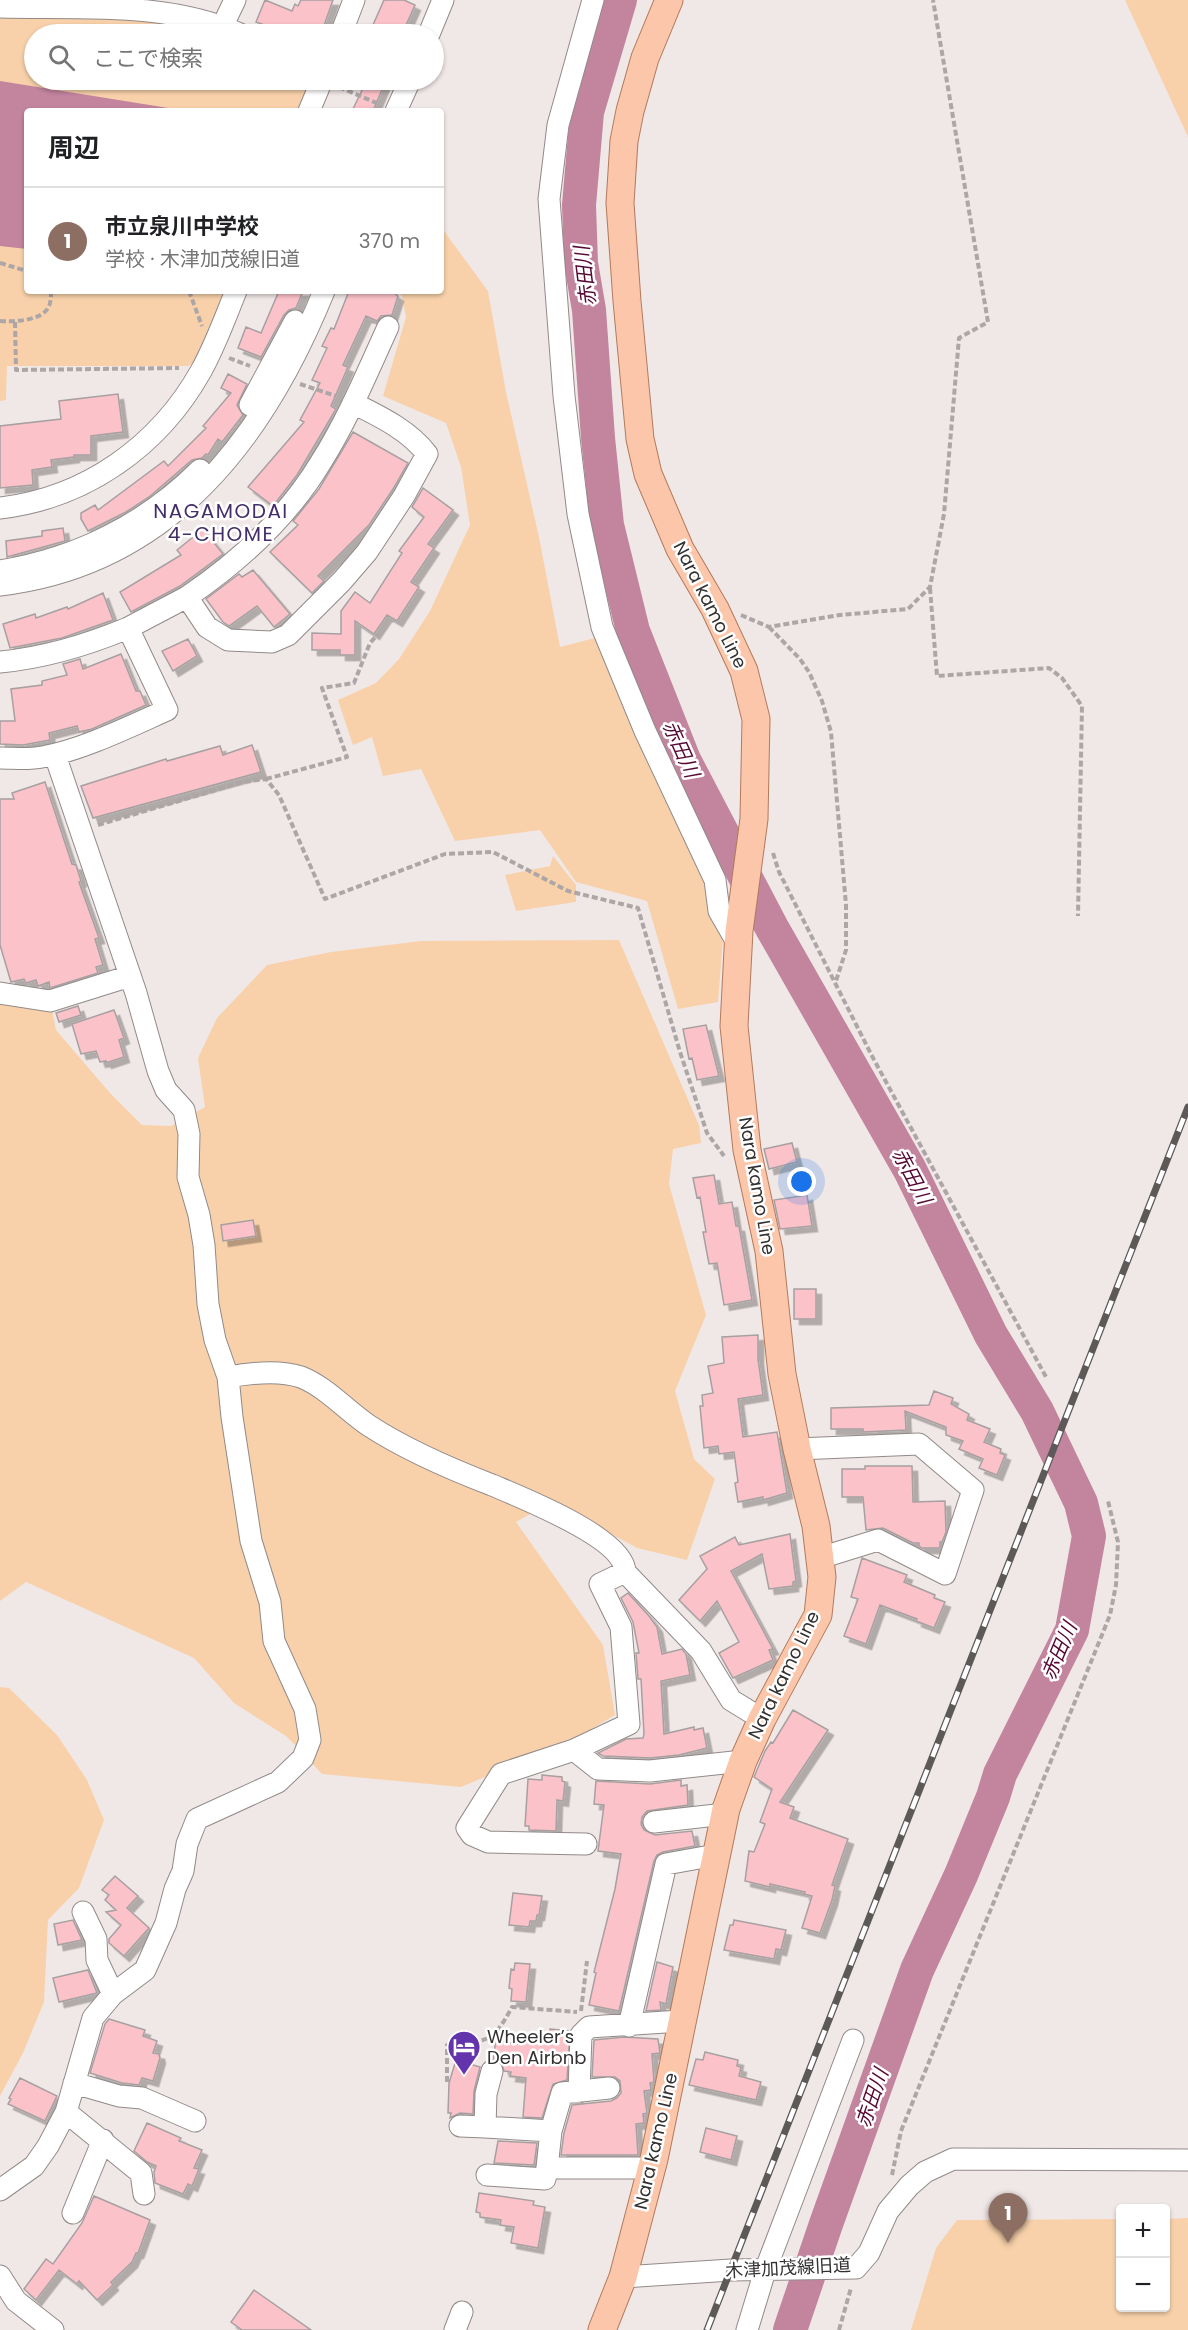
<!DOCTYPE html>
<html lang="ja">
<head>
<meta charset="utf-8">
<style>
	body { margin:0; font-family:Poppins,"Noto Sans JP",sans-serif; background:#f6f6f6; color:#202124 }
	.controls { position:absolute; right:18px; bottom:18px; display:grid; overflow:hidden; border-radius:6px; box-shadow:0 2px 4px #0004 }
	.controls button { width:54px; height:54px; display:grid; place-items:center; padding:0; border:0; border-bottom:2px solid #e0e0e0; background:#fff; color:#202124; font:30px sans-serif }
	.you { position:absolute; left:802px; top:1182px; width:21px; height:21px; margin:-15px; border:4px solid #fff; border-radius:50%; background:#1a73e8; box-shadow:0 0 0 9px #1a73e833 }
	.badge { display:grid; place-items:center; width:39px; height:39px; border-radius:50%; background:#6434ac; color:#fff; font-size:20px; font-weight:700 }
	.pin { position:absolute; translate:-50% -50px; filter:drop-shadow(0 2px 3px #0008) }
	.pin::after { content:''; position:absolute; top:32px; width:21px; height:18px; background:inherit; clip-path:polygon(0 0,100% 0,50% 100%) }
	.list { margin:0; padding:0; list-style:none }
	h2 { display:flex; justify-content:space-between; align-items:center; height:78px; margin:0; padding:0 24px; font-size:26px }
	h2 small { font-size:20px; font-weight:400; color:#757577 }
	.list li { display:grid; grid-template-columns:39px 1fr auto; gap:18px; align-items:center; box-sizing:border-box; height:108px; padding:0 24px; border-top:2px solid #e0e0e0 }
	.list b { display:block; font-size:22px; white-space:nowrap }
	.list p { margin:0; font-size:20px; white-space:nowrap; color:#757577 }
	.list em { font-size:20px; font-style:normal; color:#757577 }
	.icon { flex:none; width:33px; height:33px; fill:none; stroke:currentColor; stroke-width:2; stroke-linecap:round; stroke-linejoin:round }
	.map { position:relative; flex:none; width:1188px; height:2330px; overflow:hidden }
	.search { position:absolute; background:#fff; box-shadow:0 2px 4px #0004; left:24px; top:24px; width:420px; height:66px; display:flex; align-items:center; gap:15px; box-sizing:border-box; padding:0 21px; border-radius:33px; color:#757577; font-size:22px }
	.panel { position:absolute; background:#fff; box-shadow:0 2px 4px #0004; left:24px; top:108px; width:420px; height:186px; border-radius:6px }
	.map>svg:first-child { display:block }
</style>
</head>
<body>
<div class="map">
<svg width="1188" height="2330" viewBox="0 0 1188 2330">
	<defs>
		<filter id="shadow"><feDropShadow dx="5.5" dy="5.5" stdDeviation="0" flood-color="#0004"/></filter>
	</defs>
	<rect width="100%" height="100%" fill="#f0e8e7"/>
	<path fill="#f8d1aa" d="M1125,0H1188V137Z
		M0,15L138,16L221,34H34V80H313L302,111H27V291H227L197,362L188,366H7L6,400L0,401Z
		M441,227L488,291L506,392L539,537L560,647L606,635L726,901L718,1002L678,1009L647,901L576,882L540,830L455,841L421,769L383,776L372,737L353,745L338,700L376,683L399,659L430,611L470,525L461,467L446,423L383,396L406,317L402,296L396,291H441Z
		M553,856L576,885V902L516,911L505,875L550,866Z
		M619,940L699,1125L701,1143L673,1149L669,1184L706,1315L675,1391L694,1459L715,1479L687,1560L637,1548L552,1502L516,1522L603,1645L615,1715L560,1748L496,1769L487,1776L461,1787L322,1774L307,1758L257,1539L219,1338L191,1115L205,1107L198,1058L217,1018L267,965L331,952L421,941Z
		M0,1002L51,1005L56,1030L110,1093L142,1125L171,1126L182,1120L228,1417L301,1710V1751L286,1736L234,1703L194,1658L26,1582L0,1601Z
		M0,1687L9,1688L57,1735L87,1780L104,1820L79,1888L48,1920L44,2002L23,2053L0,2096Z
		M1188,2218V2330H911L936,2248L957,2220L1120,2219V2308H1166V2219Z"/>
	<path fill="#c3849e" d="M0,81L187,111H27V249L0,246Z"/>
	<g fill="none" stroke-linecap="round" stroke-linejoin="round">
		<path stroke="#c3849e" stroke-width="34" d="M620,0L587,112L579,205L581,263L589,310L598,438L607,525L633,631L684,760L772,928L910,1170L991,1335L1037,1411L1081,1503L1089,1536L1072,1630L1000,1774L993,1797L961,1875L917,1970L826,2224L790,2330"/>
	</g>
	<path fill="#fcc2c9" stroke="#a7a0a1" stroke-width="1.5" filter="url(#shadow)" d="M265,0L292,11L295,4L298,6L301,0H333L321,34H289L256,22Z
		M384,0H404L415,5L402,34H369Z
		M367,80H386L373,111H352Z
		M279,291H303L296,308L289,310L284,315L261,357L238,348L246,327L261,333Z
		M349,291H391L398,296L392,315L381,316L377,321L366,316L343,365L348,367L331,406L336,409L297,475L273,506L248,487L304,422L300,420L320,383L312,380L327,348L322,346L331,328L334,329Z
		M228,374L247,384L237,405L243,415L222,442L218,439L208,455L206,454L202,458L192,460L149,497L126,512L88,531L81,519V513L95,505L98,510L164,461L168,466L206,428L203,426L231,393L221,388Z
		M118,394L123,432L91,436V455H74V457L51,460L52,467L32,470L33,485L0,488V426L61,419L59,401Z
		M353,432L408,463L393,489L369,525L318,576L324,581L312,593L270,552L298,525L293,521L319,489Z
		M423,488L453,510L428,544L434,548L411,582L419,587L397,621L387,615L374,634L355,621V655H340V650H312V633L341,634V611L355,592L370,603L402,553L399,551L424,517L412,507Z
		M63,528L65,541L7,557L6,541L42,536V531Z
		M203,529L223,554L180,586L131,612L120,592L181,555L177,550Z
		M253,570L290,614L274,627L257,606L229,626L223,622L206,599L239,574L242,577Z
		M103,593L113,620L62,638L10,648L3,624L35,614L36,618L67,607L68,609Z
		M188,639L197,656L173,671L162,651Z
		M121,654L136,691H140L146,705L92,729L79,732L77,726L49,733L50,740L23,745L0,744V721H15L11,689L42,685V681L67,675L63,664L80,659L83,669Z
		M252,745L261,772L93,818L81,786L166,759L167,761L220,746L223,755Z
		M45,782L72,864L76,865L81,881L79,882L99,938L95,939L103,965L96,967L98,973L50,988L49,982L38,986L36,980L26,983L24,979L11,982L0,945V799H14L12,793Z
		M78,1006L81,1015L59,1022L56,1013Z
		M114,1010L124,1038L119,1040L124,1057L106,1063V1061L100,1062L96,1051L81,1054L72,1024Z
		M706,1025L719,1076L697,1080L692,1058L689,1059L683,1029Z
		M792,1143L797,1162L769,1169L764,1149Z
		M714,1175L719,1204L732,1202L736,1226H739L752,1300L724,1305L717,1263L709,1264L703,1232H706L700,1197L697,1198L693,1178Z
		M807,1195L812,1226L780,1229L774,1200Z
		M253,1220L256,1236L223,1241L221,1225Z
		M794,1289H816V1319H794Z
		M758,1335V1359L763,1395L738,1399L743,1437L777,1432L787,1493L763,1500V1497L738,1502L735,1483L738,1482L734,1452L719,1454L718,1446L704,1448L700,1406H703L702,1395L713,1393L708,1366L724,1363L722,1337Z
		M934,1391L953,1398L951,1404L969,1414L967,1420L990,1429L984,1442L1001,1449L1000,1453L1005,1455L997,1475L979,1468L983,1459L959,1449L963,1441L946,1435V1427L905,1411L906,1430L863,1432V1429H831V1408L929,1405Z
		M865,1466H912L913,1502L945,1501L946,1532L942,1542H940V1548H922L919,1546V1543H913L883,1528L866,1530L863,1497H842V1469H865Z
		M790,1534L796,1581L793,1582V1586L769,1589L762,1554L731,1571L773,1649L769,1650L773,1660L733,1678L719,1653L739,1642L717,1601L700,1621L679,1600L707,1569L700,1556L735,1537L739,1545Z
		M862,1558L907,1575L904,1582L935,1595L934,1598L945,1602L934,1628L916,1621L917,1619L880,1605L866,1644L844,1636L858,1599L851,1597Z
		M628,1593L649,1616L657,1627L662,1654L682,1649L686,1654L690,1675L661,1681L664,1734L694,1727V1730L703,1728L707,1748L679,1755L650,1758L603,1756L598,1753L626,1739L643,1738L644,1734L641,1679H638L636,1653H639L633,1622L621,1598Z
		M793,1710L828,1730L780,1802L794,1807L790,1818L848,1839L832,1885L835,1886L832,1900L820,1933L802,1928L812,1896L804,1894L805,1892L770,1884V1887L745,1881L749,1851L754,1852L765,1824L760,1822L772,1789L754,1777L765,1751L771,1742L773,1743Z
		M542,1775L562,1777V1781L565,1782L563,1801L557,1800L556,1831L529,1830V1826H525L528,1779L542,1780Z
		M681,1780V1786L687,1785L688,1805L647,1811L642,1817L641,1824L644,1830L655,1835L692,1831L695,1846L663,1852L657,1855L654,1861L619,2011L589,2005L596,1973L594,1972L615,1889L621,1854L598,1851L604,1805L594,1804L596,1781L650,1784Z
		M115,1876L138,1896L127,1908L149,1928L124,1956L109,1943V1939L121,1925L106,1912L116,1910L105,1900L109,1895L102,1890Z
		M513,1893L542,1896L539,1915H537L536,1921H530L529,1927L509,1925Z
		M73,1920L82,1940L58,1945L54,1924Z
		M734,1920L786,1930L781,1950L776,1949L774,1959L724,1950L730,1925H733Z
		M657,1962L673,1967L666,2004L660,2002L661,2010L646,2011Z
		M515,1963L530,1964L526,2002L511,2001L512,1989L509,1988L511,1969L514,1970Z
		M88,1970L97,1993L59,2002L53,1978Z
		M109,2019L145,2030L143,2036L157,2041L153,2053L159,2054L160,2058L153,2081L142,2078L139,2085L122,2083L90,2073L105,2024Z
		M550,2029L570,2031L567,2080L553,2084L542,2118L523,2117L526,2078L510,2076L511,2072L504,2071L501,2062L493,2059L496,2040L517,2044L518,2037L549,2042Z
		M624,2037L658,2039L660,2053L652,2054L654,2082L650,2083L651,2090L644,2091L647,2113L643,2114L644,2123L636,2124L638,2155H561L564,2133L572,2105L611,2101L617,2098L621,2093L620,2081L615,2077H592L594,2040Z
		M705,2052L738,2060L737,2066L741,2067L739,2076L761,2082L756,2100L689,2085L696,2059L703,2060Z
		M456,2060L480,2067L474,2091L473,2114L460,2113L450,2118L451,2113H448L449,2083Z
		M20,2078L57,2096L45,2121L8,2104L11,2099L9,2098Z
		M147,2123L181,2138L179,2141L202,2150L194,2168L199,2169L192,2186L188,2184L183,2194L155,2183L154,2172L156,2166L147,2162L134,2151Z
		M706,2128L737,2136L731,2160L700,2152Z
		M498,2141L537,2143L534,2165L494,2163Z
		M479,2193L534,2201L533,2205L545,2207L538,2248L511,2243L514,2227L500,2225L501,2220L480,2217V2213L476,2212Z
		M94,2196L150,2220L138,2253H136L132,2262L111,2282L113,2285L97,2300L79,2281L77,2284L59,2270L36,2300L24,2289L46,2259L53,2264L82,2223Z
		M254,2290L311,2330H242L231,2322Z"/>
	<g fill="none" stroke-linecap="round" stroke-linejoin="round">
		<g stroke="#918a89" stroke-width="23">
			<path id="minor" d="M593,0L558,125L549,199L564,396L578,514L602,627L645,731L715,880L719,911L738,944
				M0,7C78,9 167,1 240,34
				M222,27L235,0
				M341,34L354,0
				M429,34L443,0
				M309,111L322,80
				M396,111L410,80
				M250,405L295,321
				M0,508C86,498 159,446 201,371C215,346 225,318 236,291
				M0,571C76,559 146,524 200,470
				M0,585C169,565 264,439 324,291
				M187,597C240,561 288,517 321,462C348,419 367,373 388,327
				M0,662C44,658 87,645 128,628
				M0,758C14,758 28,760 42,757C80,751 131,726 167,710L128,628L187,597L207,627L228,640L272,642L288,635L342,581L367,552L404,496L427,454C409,430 379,416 353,403
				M0,993L50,1001L130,976
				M228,1377C250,1373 280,1370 301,1377C326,1387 346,1410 368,1425C403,1448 453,1470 492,1485C520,1497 625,1538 625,1572L701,1651L731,1700L762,1719
				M797,1449L919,1444L973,1490L945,1574L878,1540L820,1558
				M574,1750L598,1769L650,1771L743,1761
				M654,1822L725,1814
				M586,1844L488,1842L472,1835L467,1828L501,1774L574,1750L629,1724L621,1627L600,1584L625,1572
				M83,1912L96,1939L97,1960L113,1994
				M629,2026L666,1864L716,1855
				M492,2071L486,2094L485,2127L551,2131L547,2168H652
				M74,2083L119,2096L142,2098L195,2121
				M579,2092L581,2035L589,2027L681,2021
				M66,2112L141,2173L144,2194
				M460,2126L485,2127
				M551,2131L562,2093L609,2088
				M487,2175L545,2179L547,2168
				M0,2190L34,2166L48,2146L66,2112L93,2018L113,1994L145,1970L166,1923L175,1889L183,1871L187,1844L197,1819L278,1782L303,1758L310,1740L305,1709L274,1641L270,1602L251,1541L232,1417L228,1377L215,1340L208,1304L204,1245L199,1215L188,1177L189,1134L184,1110L166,1090L158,1071L136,993L55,755
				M73,2213L103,2140
				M0,2276L16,2301L53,2330
				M623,2277L731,2270L856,2268L869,2253L888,2211L909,2186L925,2172L953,2159L1188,2160
				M455,2330L462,2312
				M747,2330L765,2271L853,2040"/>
		</g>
		<g stroke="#b3795b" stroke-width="29">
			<path id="major" d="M602,2330L623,2277L654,2159L726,1809L743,1761L762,1719L818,1615L822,1577L816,1526L797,1449L782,1374L769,1251L747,1150L734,1026L739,931L754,819L756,719L744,671L715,609L680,549L648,474L640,439L627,301L620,203L624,141L630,111L645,58L669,0"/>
		</g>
		<path stroke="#aca6a6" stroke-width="4" stroke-dasharray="6 3" stroke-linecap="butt" d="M339,87L379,104
			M0,263L27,271
			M189,291L202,326
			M0,321C14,322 43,321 49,306C51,302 51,295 51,291
			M15,322L16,370L179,368
			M229,358L250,366
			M300,384L336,396
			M930,588L937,676L1049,668L1062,678L1082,706L1078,916
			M741,615L769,627L840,615L908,609L930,587L944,514L959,338L988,322L933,0
			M769,627L800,659L809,672L822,701L831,732L846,905V950L836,981
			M266,779L347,757L322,688L354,683L370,643L378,634
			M98,825L243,782L266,779L279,795L325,899L445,854L493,852L568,891L638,908L680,1052L707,1133L724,1156
			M773,853L779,872L872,1056L1046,1377
			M581,2011L587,1961
			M447,2082V2045C487,2038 490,2048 512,2007L577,2012
			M892,2175L901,2131L1110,1615L1116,1585L1118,1542L1108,1501
			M839,2330L851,2288"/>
		<use href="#minor" stroke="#fff" stroke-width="21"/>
		<use href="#major" stroke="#fbc6aa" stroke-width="27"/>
		<g stroke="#5d5959" stroke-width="7">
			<path id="rail" d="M707,2330L1188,1107"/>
		</g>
		<use href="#rail" stroke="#fff" stroke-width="4.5" stroke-dasharray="14" stroke-linecap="butt"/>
	</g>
	<defs>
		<g id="hotel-pin" transform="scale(1.725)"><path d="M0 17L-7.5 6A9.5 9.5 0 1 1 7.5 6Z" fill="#6434ac" stroke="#fff"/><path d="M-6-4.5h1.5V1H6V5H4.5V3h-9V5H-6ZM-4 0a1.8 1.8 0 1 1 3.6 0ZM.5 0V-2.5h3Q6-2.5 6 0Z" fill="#fff"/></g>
	</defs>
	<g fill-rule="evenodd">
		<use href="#hotel-pin" x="464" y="2047"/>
	</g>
	<g text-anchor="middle" stroke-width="5" stroke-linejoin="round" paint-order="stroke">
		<g font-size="18" fill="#333030" stroke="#fff">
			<text transform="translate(710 605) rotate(63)" y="6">Nara kamo Line</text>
			<text transform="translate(757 1186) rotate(80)" y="6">Nara kamo Line</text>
			<text transform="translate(784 1675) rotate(-64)" y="6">Nara kamo Line</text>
			<text transform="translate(656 2141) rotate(-77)" y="6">Nara kamo Line</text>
			<text transform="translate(788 2268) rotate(-3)" y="6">木津加茂線旧道</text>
		</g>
		<g font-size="18" fill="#333030" stroke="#fff" text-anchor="start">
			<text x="487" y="2043">Wheeler’s<tspan x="487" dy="21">Den Airbnb</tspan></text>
		</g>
		<g font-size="20" font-style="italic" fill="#560934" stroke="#fff">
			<text transform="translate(585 276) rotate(-97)" y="7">赤田川</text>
			<text transform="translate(681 749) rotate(66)" y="7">赤田川</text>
			<text transform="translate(912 1176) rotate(62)" y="7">赤田川</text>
			<text transform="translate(1059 1651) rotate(-67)" y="7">赤田川</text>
			<text transform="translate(872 2098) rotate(-71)" y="7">赤田川</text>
		</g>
		<g font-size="20" letter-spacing="1.5" fill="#432e69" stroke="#fff">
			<text x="221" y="518">NAGAMODAI<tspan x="221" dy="23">4-CHOME</tspan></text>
		</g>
	</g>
</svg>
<div class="controls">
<button>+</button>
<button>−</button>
</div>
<div class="you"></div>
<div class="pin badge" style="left:1008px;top:2243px;background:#8d6e63">1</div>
<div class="search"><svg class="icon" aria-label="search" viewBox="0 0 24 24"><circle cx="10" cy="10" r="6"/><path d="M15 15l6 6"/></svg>ここで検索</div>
<section class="panel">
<h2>周辺<small></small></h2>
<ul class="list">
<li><span class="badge" style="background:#8d6e63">1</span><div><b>市立泉川中学校</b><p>学校 · 木津加茂線旧道</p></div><em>370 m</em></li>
</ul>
</section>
</div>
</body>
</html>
